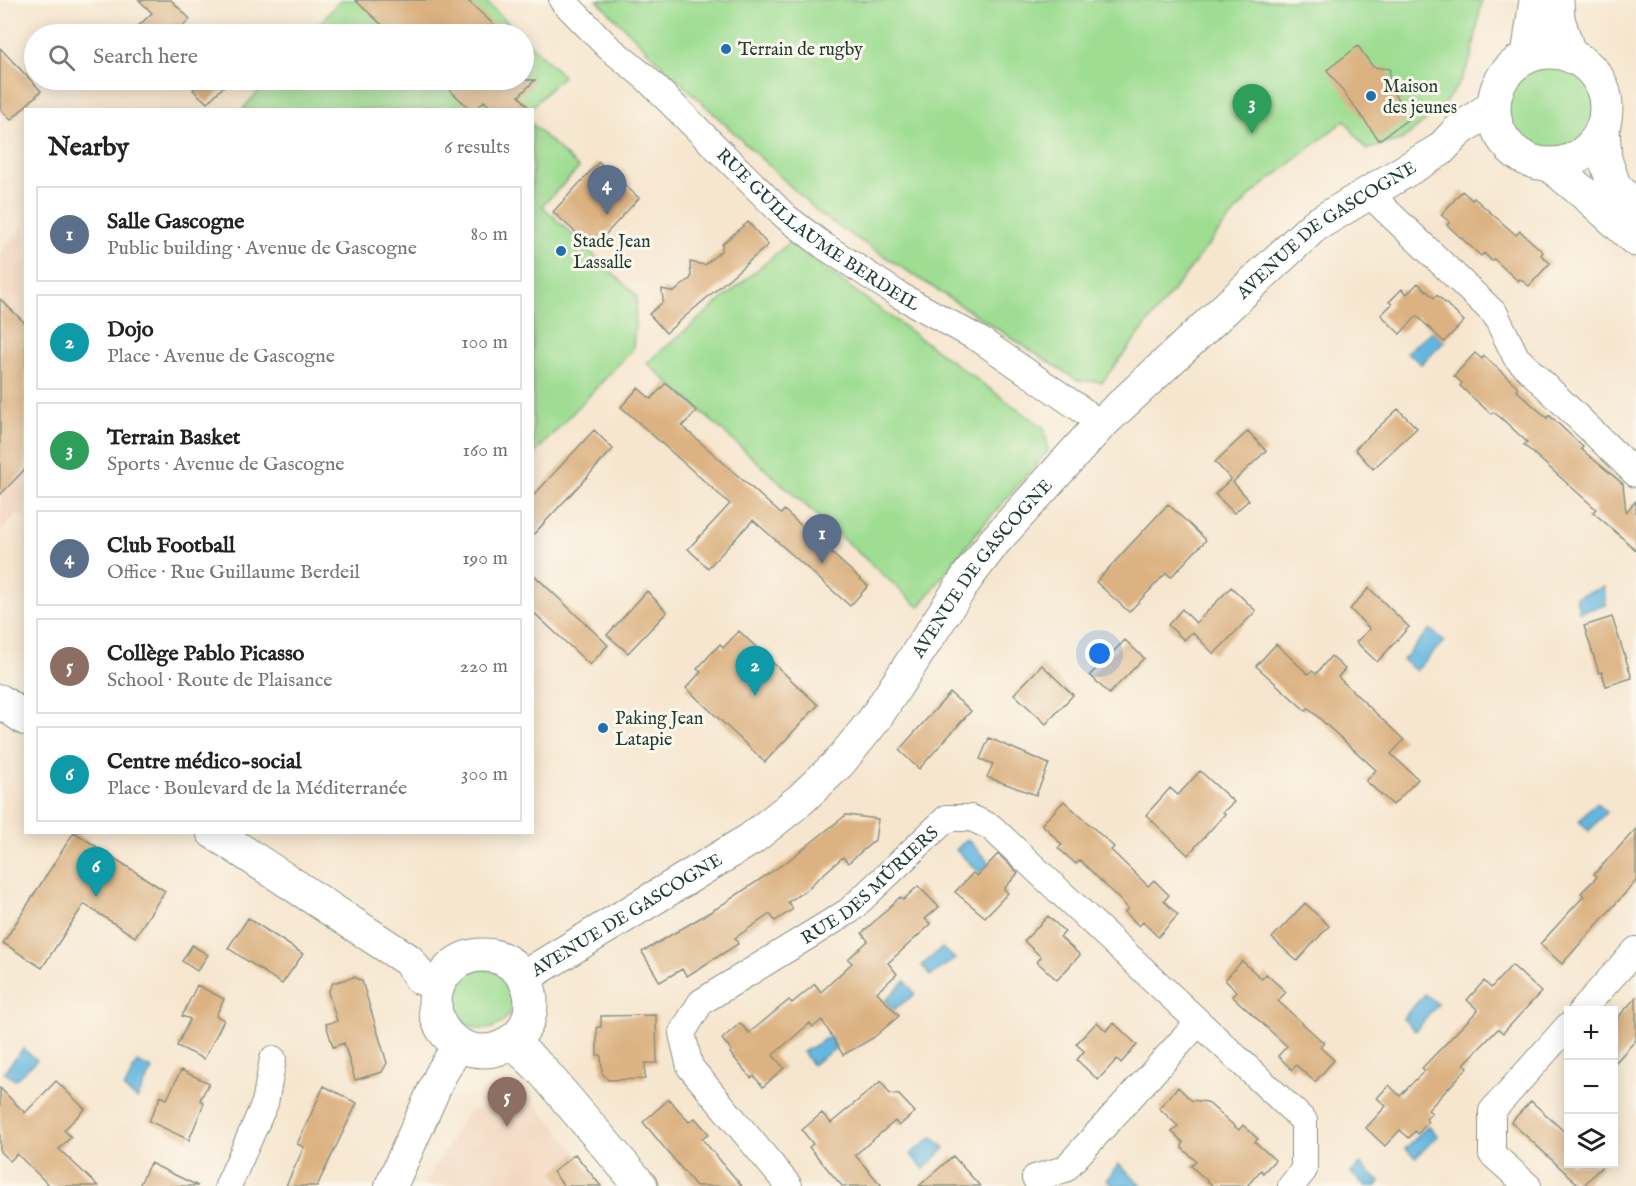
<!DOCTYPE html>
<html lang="en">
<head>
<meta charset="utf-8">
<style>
	body { margin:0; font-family:"IM FELL English",serif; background:#f2f2f2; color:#222 }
	.controls { position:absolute; right:18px; bottom:18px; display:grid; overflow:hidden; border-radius:0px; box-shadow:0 3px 15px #0003 }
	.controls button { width:54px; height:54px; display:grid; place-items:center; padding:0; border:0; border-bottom:2px solid #e0e0e0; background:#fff; color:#222; font:30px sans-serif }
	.you { position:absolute; left:1100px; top:654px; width:21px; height:21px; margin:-15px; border:4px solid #fff; border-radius:50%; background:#1a73e8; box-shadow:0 0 0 9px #1a73e833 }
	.badge { display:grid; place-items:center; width:39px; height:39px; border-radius:50%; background:#1f6fb2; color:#fff; font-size:20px; font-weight:700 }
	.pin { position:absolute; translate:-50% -50px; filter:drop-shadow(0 2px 3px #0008) }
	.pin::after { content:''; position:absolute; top:32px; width:21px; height:18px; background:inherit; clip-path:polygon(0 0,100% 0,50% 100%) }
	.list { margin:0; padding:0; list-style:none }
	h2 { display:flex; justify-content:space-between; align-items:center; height:78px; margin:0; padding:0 24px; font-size:26px }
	h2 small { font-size:20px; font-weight:400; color:#767676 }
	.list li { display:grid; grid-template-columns:39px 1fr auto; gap:18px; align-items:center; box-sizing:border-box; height:96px; margin:0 12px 12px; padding:0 12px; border:2px solid #e0e0e0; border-radius:0px }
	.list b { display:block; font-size:22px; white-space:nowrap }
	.list p { margin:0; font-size:20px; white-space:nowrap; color:#767676 }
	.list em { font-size:20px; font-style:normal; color:#767676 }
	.icon { flex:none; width:33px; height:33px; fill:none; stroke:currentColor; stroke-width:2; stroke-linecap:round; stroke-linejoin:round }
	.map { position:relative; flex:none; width:1636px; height:1186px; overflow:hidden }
	.search { position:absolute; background:#fff; box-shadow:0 3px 15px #0003; left:24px; top:24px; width:510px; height:66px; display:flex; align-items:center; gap:15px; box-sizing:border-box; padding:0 21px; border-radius:33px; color:#767676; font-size:22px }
	.panel { position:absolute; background:#fff; box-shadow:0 3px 15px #0003; left:24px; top:108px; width:510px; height:726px; border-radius:0px }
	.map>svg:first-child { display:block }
</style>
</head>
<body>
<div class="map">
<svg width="1636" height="1186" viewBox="0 0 1636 1186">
	<rect width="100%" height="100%" fill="#fbf7ec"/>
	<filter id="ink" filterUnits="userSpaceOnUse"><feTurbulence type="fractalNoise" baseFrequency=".0167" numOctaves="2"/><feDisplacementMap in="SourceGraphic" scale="12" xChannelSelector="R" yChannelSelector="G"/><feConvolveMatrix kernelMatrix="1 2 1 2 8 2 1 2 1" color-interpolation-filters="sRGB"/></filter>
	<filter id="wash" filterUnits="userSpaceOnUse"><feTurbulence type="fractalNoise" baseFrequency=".008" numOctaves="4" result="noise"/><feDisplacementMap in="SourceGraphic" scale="24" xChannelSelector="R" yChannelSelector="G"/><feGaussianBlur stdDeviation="1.35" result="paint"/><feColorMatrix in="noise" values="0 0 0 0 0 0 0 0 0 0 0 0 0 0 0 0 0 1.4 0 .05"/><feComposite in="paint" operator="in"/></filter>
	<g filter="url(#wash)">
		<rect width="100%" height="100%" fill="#f6e6cf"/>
		<path fill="#f2d5be" d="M25,225V518L18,513L0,532V252Z
			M530,1097L604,1186H424L468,1111Z"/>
		<path fill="#9edd92" stroke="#5e8d63" stroke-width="1.5" d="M341,0H484L520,34H310Z
			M597,0H1482L1472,55L1461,81L1440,109L1403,139L1366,150L1345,120L1252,194L1224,225L1102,382L1077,380L822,216L656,59Z
			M524,38L563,76L530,109L242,110L269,80H524Z
			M1508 108a44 44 0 1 1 88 0a44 44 0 1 1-88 0Z
			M532,124L579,168L542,206L637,296L633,349L533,455Z
			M789,243L1045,429L1048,451L979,530L919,607L647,363Z
			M453 999a30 30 0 1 1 60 0a30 30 0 1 1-60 0Z"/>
		<path fill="#64b6e0" stroke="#427a8a" stroke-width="1.5" d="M1432,331L1444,342L1421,364L1407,352Z
			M1604,587L1606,605L1579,612L1576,597Z
			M1430,629L1444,641L1416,671L1403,660Z
			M1596,803L1606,812L1589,831L1579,821Z
			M967,839L990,863L980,873L956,850Z
			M942,948L955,959L930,976L922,965Z
			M905,981L915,994L893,1010L886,1000Z
			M1425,994L1438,1004L1415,1031L1403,1018Z
			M830,1036L836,1048L812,1065L803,1052Z
			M23,1049L37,1060L15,1080L4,1072Z
			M137,1062L152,1069L137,1099L124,1089Z
			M1428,1126L1438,1136L1416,1157L1405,1149Z
			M933,1137L945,1148L924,1169L910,1154Z
			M1119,1164L1142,1186H1115L1107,1180Z
			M1360,1164L1380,1182L1377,1186H1366L1351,1173Z"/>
		<g id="blocks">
			<path fill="#dcb282" d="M139,0H171L190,19L175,34H130L152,13Z
				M355,0H467L504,34H392Z
				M1358,46L1373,67L1390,69L1388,86L1411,117L1379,140L1327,70Z
				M0,48L41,91L11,120L0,109Z
				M203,80H230L207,103L193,90Z
				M439,80H535L519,96L531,110H494L484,101L476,110H471Z
				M599,162L639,198L593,248L553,212Z
				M1462,191L1472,200L1474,198L1516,235L1520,231L1543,252L1541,255L1550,263L1529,286L1520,279L1518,281L1494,259L1492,261L1484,253L1481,256L1447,225L1450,222L1441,215Z
				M748,222L768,245L666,333L649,314L663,302L662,289L674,292L691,278L690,262L705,265L722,250V244Z
				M1418,283L1434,298L1437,295L1464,321L1444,342L1417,316L1400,334L1381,315L1392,304L1389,302L1402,289L1407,294Z
				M0,299L26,324V468L0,495Z
				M1475,353L1482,359L1484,356L1518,387L1516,390L1547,418L1549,415L1583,447L1581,449L1623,484L1626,512L1636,501V550L1593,512L1596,509L1524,445L1527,442L1501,418L1493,412L1491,414L1460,386L1462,383L1454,376Z
				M666,383L697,411L682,426L781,514L784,510L868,586L850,606L753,520L708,568L688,549L730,504L621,407L638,388L651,399Z
				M1398,409L1417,428L1373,469L1355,449Z
				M594,430L613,449L532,536V497Z
				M1248,431L1266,451L1233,482L1249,500L1234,513L1215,494L1231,479L1215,462Z
				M1168,504L1206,540L1171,577L1166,573L1129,612L1096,582Z
				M532,573L608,645L590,665L532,611Z
				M1231,587L1256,611L1214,654L1192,632L1184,640L1168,625L1182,609L1196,623Z
				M1369,588L1409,627L1377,662L1356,642L1370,629L1350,609Z
				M647,591L667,612L628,653L607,635Z
				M1612,617L1632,678L1606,686L1602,672L1599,673L1584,626Z
				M739,631L818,705L765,762L686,688L701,672L697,669L720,644L723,648Z
				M1125,640L1144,658L1109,694L1090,675Z
				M1276,644L1308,674L1312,671L1316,674L1331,656L1345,669L1338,677L1404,740L1391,754L1418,779L1393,805L1366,781L1376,770L1308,708L1306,711L1256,666Z
				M1042,665L1073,695L1046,724L1014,694Z
				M950,693L971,711L919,769L899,750Z
				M989,738L1049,764L1036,795L987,777L993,764L980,759Z
				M1200,771L1234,802L1223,812L1225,814L1188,855L1146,815L1170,788L1178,795Z
				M1064,801L1114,847L1111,850L1148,886L1154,880L1169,895L1164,901L1178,915L1158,937L1143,922L1139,926L1125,912L1128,908L1080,860L1076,864L1058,848L1062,845L1042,824Z
				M846,815L878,819L875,840L848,863L843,857L810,886L811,887L788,902L793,909L775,921L770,914L735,938L738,944L687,976L682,969L660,982L642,952L717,908L789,860Z
				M1636,829V881L1562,964L1540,944L1584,896L1581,893L1597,877L1594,874Z
				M74,832L165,891L135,937L84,904L42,968L3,943Z
				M998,854L1018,873L1004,889L1008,893L985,917L955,892L973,873L977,876Z
				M918,886L939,907L925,919L931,924L888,963L897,974L877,992L899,1016L873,1038L843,1055L822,1020L813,1027L810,1023L773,1055L784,1068L763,1087L754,1076L751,1078L730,1053L732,1051L722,1039L740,1023L749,1033L789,1000L792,1003L815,984L821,992L852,963L848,959L868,941L862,933L900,897L903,900Z
				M1305,903L1329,926L1297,961L1272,938Z
				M1048,916L1065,932L1060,937L1080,955L1057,980L1037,962L1041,957L1024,941Z
				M248,918L303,954L282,984L228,948Z
				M192,945L208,955L197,971L182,961Z
				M1242,961L1262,979L1266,974L1286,992L1278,1001L1324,1043L1320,1047L1334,1060L1315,1082L1296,1065L1292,1070L1278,1056L1287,1046L1232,996L1237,992L1225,980Z
				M1512,965L1541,992L1503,1033L1498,1029L1464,1064L1468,1067L1428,1110L1432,1113L1426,1119L1428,1122L1418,1134L1415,1131L1409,1138L1400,1130L1385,1146L1366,1128L1386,1106L1377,1098L1389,1085L1400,1096L1425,1070L1422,1068L1478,1010L1467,1000L1484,981L1491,988Z
				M354,977L362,981L387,1063L382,1072L355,1080L344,1043L333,1047L326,1024L337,1021L328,992L333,983Z
				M197,985L224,999L216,1016L224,1020L204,1059L177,1046L190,1019L182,1016Z
				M1636,997V1040L1614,1064V1022Z
				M656,1015L657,1063H645V1079L608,1080L602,1073L601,1055H597V1027H601V1016Z
				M1097,1022L1106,1031L1114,1023L1137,1045L1121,1063L1117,1059L1098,1080L1077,1060L1084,1051L1076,1044Z
				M181,1070L209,1083L200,1100L204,1103L189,1140L149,1121L161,1096L167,1099Z
				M56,1081L85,1109L64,1130L71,1137L59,1149L98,1186H50L17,1154L10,1161L0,1152V1088L25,1113Z
				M881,1081L890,1094L899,1095L915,1112L899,1126L895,1121L855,1155L882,1186H842L809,1147L813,1144L802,1130L822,1113L831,1123Z
				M324,1086L357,1103L317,1186H286L304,1147L297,1144Z
				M1178,1087L1191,1100L1207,1102L1239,1130L1243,1125L1258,1139L1255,1142L1275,1160L1263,1173L1261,1170L1247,1186H1213L1191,1166L1196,1161L1182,1148L1183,1142L1172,1132L1178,1126L1159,1108Z
				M669,1099L689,1122L695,1118L709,1134L702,1139L742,1186H696L643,1122Z
				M1531,1101L1569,1136V1164H1604L1583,1186H1580L1511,1122Z
				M575,1154L601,1186H564L553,1172Z
				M953,1156L980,1186H919Z
				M150,1163L198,1186H139Z"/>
		</g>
	</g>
	<g filter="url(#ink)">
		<use href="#blocks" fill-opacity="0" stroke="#8a9282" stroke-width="1.5"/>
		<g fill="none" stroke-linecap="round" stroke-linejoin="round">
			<g stroke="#8a9282" stroke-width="28">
				<g id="minor">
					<path id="s1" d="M562,0L608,47L646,78L786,217L824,246L899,295L982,341L1085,412L1099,426"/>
					<path d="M1368,193L1495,314L1516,357L1636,474"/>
					<path d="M1582,1010L1636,950"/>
					<path d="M1035,1178L1065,1169L1198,1023"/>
					<path d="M228,1186L265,1103L273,1059"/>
					<path id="s2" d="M789,1186L690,1067L682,1033L701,1002L849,911L947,818H971L991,827L1304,1121V1170L1291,1186"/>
					<path d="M1528,1186L1492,1154V1111L1568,1026"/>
				</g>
			</g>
			<g stroke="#8a9282" stroke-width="34">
				<path id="tertiary" d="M391,1186L441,1074L459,1044"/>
			</g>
			<g stroke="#8a9282" stroke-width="35">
				<g id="secondary">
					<path d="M1557,0L1558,19L1570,56"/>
					<circle cx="1550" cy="108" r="56"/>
					<path d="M1528,56L1536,0"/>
					<path d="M1603,128L1605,159L1614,185L1636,210"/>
					<path d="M1550,165L1591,199L1636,240"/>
					<path d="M0,701L26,719"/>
					<path d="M213,832L408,960L421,978L438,985"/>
					<circle cx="483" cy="1003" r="48"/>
					<path id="s3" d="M524,977L751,839L800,800L839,763L874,720L968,576L994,542L1099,426L1314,226L1440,150L1458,131L1493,106"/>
					<path d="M511,1041L541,1069L641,1186"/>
				</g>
			</g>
			<use href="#minor" stroke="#fff" stroke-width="26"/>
			<use href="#tertiary" stroke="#fff" stroke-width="32"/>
			<use href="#secondary" stroke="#fff" stroke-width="33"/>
		</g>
	</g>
	<g fill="#1f6fb2" stroke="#fbf7ec" stroke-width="2">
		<circle cx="726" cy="49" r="6"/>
		<circle cx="1371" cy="96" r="6"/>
		<circle cx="561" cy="251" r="6"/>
		<circle cx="603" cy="728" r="6"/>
	</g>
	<g text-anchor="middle" stroke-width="6" stroke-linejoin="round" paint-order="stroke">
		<g font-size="18" fill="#1f3d34" stroke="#fbf7ec" text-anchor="start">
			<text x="738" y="55">Terrain de rugby</text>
			<text x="1383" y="92">Maison<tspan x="1383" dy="21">des jeunes</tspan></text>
			<text x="573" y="247">Stade Jean<tspan x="573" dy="21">Lassalle</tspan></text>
			<text x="615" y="724">Paking Jean<tspan x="615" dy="21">Latapie</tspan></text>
		</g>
		<g font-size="18" fill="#1f3d34" stroke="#fbf7ec">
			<text dy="6" stroke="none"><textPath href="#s1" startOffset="345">RUE GUILLAUME BERDEIL</textPath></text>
			<text dy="6" stroke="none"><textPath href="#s3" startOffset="1110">AVENUE DE GASCOGNE</textPath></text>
			<text dy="6" stroke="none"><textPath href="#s3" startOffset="624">AVENUE DE GASCOGNE</textPath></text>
			<text dy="6" stroke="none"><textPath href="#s2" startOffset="432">RUE DES MÛRIERS</textPath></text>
			<text dy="6" stroke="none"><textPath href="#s3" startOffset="120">AVENUE DE GASCOGNE</textPath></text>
		</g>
	</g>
</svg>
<div class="controls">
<button>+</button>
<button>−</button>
<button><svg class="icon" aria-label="layers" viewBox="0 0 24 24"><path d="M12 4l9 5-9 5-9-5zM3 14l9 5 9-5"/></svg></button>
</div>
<div class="you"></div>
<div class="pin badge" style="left:822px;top:564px;background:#5c6f8a">1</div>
<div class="pin badge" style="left:755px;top:696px;background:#0f9aa8">2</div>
<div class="pin badge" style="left:1252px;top:134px;background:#2e9e5b">3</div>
<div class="pin badge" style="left:607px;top:215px;background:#5c6f8a">4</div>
<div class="pin badge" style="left:507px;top:1127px;background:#8d6e63">5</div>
<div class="pin badge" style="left:96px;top:897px;background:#0f9aa8">6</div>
<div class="search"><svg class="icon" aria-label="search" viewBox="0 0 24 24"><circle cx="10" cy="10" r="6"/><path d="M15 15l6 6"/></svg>Search here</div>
<section class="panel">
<h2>Nearby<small>6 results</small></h2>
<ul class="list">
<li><span class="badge" style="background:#5c6f8a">1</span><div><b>Salle Gascogne</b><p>Public building · Avenue de Gascogne</p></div><em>80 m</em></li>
<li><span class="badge" style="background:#0f9aa8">2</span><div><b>Dojo</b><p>Place · Avenue de Gascogne</p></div><em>100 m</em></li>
<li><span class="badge" style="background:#2e9e5b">3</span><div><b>Terrain Basket</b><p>Sports · Avenue de Gascogne</p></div><em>160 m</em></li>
<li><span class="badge" style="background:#5c6f8a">4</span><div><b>Club Football</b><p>Office · Rue Guillaume Berdeil</p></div><em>190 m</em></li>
<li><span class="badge" style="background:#8d6e63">5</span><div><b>Collège Pablo Picasso</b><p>School · Route de Plaisance</p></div><em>220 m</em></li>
<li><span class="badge" style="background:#0f9aa8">6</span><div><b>Centre médico-social</b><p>Place · Boulevard de la Méditerranée</p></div><em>300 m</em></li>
</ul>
</section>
</div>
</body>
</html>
